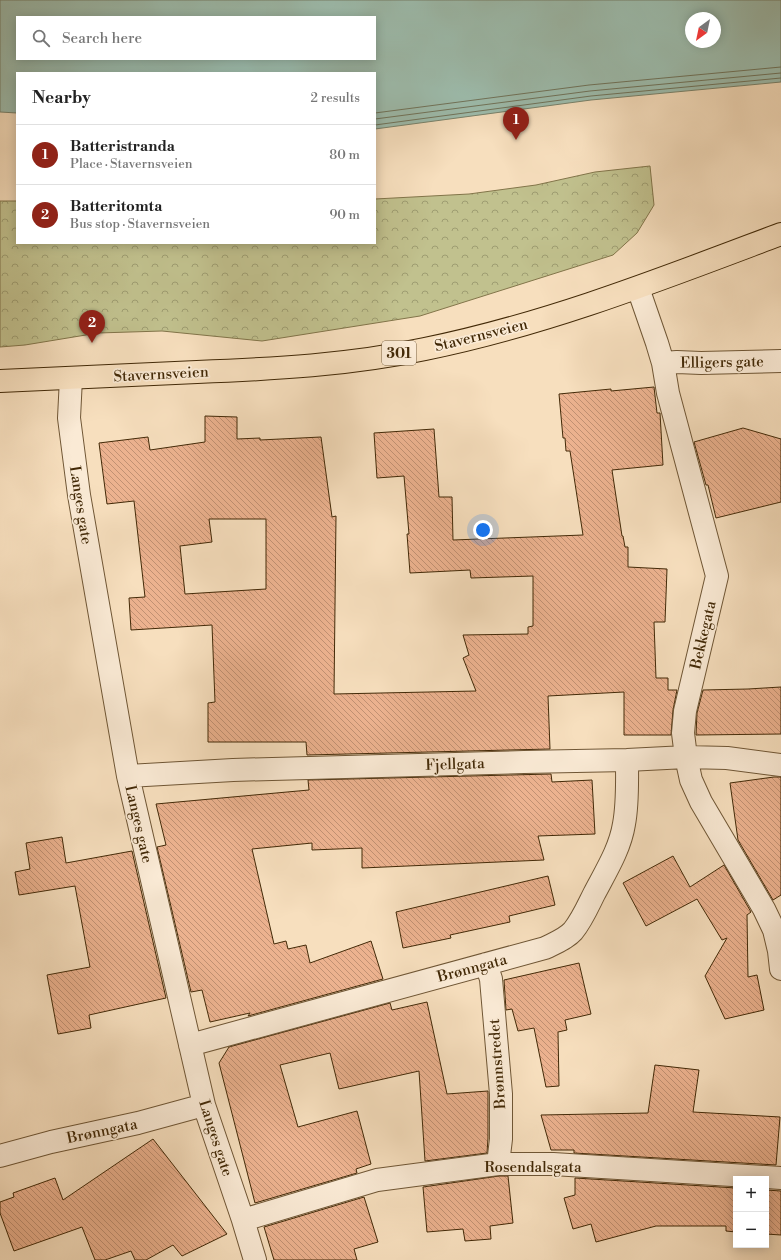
<!DOCTYPE html>
<html lang="en">
<head>
<meta charset="utf-8">
<style>
	body { margin:0; font-family:"Libre Bodoni",serif; background:#f6f6f6; color:#222 }
	.controls { position:absolute; right:12px; bottom:12px; display:grid; overflow:hidden; border-radius:0px; box-shadow:0 2px 10px #0003 }
	.controls button { width:36px; height:36px; display:grid; place-items:center; padding:0; border:0; border-bottom:1px solid #e0e0e0; background:#fff; color:#222; font:20px sans-serif }
	.compass { position:absolute; left:685px; top:12px; width:36px; height:36px; border-radius:50%; background:#fff; box-shadow:0 2px 10px #0003; rotate:213deg }
	.you { position:absolute; left:483px; top:530px; width:14px; height:14px; margin:-10px; border:3px solid #fff; border-radius:50%; background:#1a73e8; box-shadow:0 0 0 6px #1a73e833 }
	.badge { display:grid; place-items:center; width:26px; height:26px; border-radius:50%; background:#8f2418; color:#fff; font-size:13px; font-weight:700 }
	.pin { position:absolute; translate:-50% -33px; filter:drop-shadow(0 1px 2px #0008) }
	.pin::after { content:''; position:absolute; top:21px; width:14px; height:12px; background:inherit; clip-path:polygon(0 0,100% 0,50% 100%) }
	.list { margin:0; padding:0; list-style:none }
	h2 { display:flex; justify-content:space-between; align-items:center; height:52px; margin:0; padding:0 16px; font-size:17px }
	h2 small { font-size:13px; font-weight:400; color:#767676 }
	.list li { display:grid; grid-template-columns:26px 1fr auto; gap:12px; align-items:center; box-sizing:border-box; height:60px; padding:0 16px; border-top:1px solid #e0e0e0 }
	.list b { display:block; font-size:15px; white-space:nowrap }
	.list p { margin:0; font-size:13px; white-space:nowrap; color:#767676 }
	.list em { font-size:13px; font-style:normal; color:#767676 }
	.icon { flex:none; width:22px; height:22px; fill:none; stroke:currentColor; stroke-width:2; stroke-linecap:round; stroke-linejoin:round }
	.map { position:relative; flex:none; width:781px; height:1260px; overflow:hidden }
	.search { position:absolute; background:#fff; box-shadow:0 2px 10px #0003; left:16px; top:16px; width:360px; height:44px; display:flex; align-items:center; gap:10px; box-sizing:border-box; padding:0 14px; border-radius:0px; color:#767676; font-size:15px }
	.panel { position:absolute; background:#fff; box-shadow:0 2px 10px #0003; left:16px; top:72px; width:360px; height:172px; border-radius:0px }
	.map>svg:first-child { display:block }
</style>
</head>
<body>
<div class="map">
<svg width="781" height="1260" viewBox="0 0 781 1260">
	<defs>
		<pattern id="park-crowns" width="20" height="18" patternUnits="userSpaceOnUse"><rect width="20" height="18" fill="#c1c18e"/><path d="M2 6a3 3 0 1 1 6 0M12 15a3 3 0 1 1 6 0" fill="none" stroke="#9e9d72"/></pattern>
		<pattern id="building-back-hatch" width="6" height="6" patternUnits="userSpaceOnUse"><rect width="6" height="6" fill="#ecb28f"/><path d="M-1 5l2 2M0 0l6 6M5-1l2 2" fill="none" stroke="#c19173"/></pattern>
	</defs>
	<rect width="100%" height="100%" fill="#f7dfbe"/>
	<filter id="stains"><feTurbulence type="fractalNoise" baseFrequency=".005" numOctaves="4"/><feColorMatrix values="0 0 0 0 .2 0 0 0 0 .09 0 0 0 0 .02 0 0 0 .5 -.17"/></filter>
	<radialGradient id="worn" r=".72"><stop offset=".6" stop-color="#630" stop-opacity="0"/><stop offset="1" stop-color="#630" stop-opacity=".3"/></radialGradient>
	<path fill="url(#park-crowns)" stroke="#82754a" d="M650,166L654,205L637,233L613,255L420,316L262,341L162,331L98,333L25,345L0,347V201H17V243H375V199L469,194L536,185L595,172Z"/>
	<path fill="#9dbdae" stroke="#79826b" fill-rule="evenodd" d="M0,0H781V82L591,100L375,129V73H17V113L0,112ZM17,17H375V59H17ZM691,18H715V42H691Z"/>
	<g fill="none" stroke-linecap="round" stroke-linejoin="round">
		<path stroke="#70735a" stroke-width="1" d="M375,113L589,85L781,67
			M375,119L590,91L781,73
			M375,125L591,96L781,78"/>
	</g>
	<path fill="url(#building-back-hatch)" stroke="#422907" fill-rule="evenodd" d="M654,387L657,413H660L663,465L612,470L622,536H623L625,547H628V567L667,569L665,622H654L656,678H668V690H677L673,710L671,735H624V692L548,696L550,749L307,755L306,742H208V703L215,702L212,625L131,630L129,598L145,597L134,501L107,504L99,443L148,437L150,450L205,442V416L237,417V439L260,438V440L321,437L332,517L336,516L334,694L476,691L463,658L469,655L463,635L528,634V627L533,626V576L471,578L470,570L410,573L407,534H409L404,476L377,478L374,433L434,429L439,497H452L453,540L583,535L570,451H566L565,438H563L559,394L611,389V391ZM209,519H266V589L185,594L180,546L212,542Z
		M743,428L781,439V502L716,518L708,485H706L694,442Z
		M781,687V734L696,735L697,713L703,690L748,689Z
		M551,774L552,782L592,780L595,834L538,836L544,860L362,868V848L312,850V843L252,849L274,944L286,941L288,949L306,945L310,963L371,941L383,979L248,1016L250,1013L210,1022L202,990L191,992L157,847L166,845L156,804L309,790L308,780Z
		M774,777H781V895L773,900L738,840L730,783Z
		M62,837L66,863L132,851L166,998L89,1015L91,1028L58,1034L47,975L90,967L75,886L19,895L15,872L30,869L26,843Z
		M673,856L690,887L724,865L751,912L747,915L748,977L757,975L764,1010L725,1019L705,976L727,938L722,940L697,899L646,926L623,883Z
		M548,876L555,905L509,916L510,922L450,935L451,938L403,948L396,912Z
		M579,963L591,1014L565,1020L567,1030L558,1032L559,1086L546,1087L534,1028L518,1031L512,1009L506,1010L504,980Z
		M427,1002L447,1094L488,1091V1138L487,1153L425,1161L419,1071L339,1089L330,1053L280,1065L298,1127L357,1111L371,1164L356,1169L357,1173L255,1203L219,1063L229,1047L390,1003L392,1010Z
		M655,1065L699,1070L693,1112L780,1117L776,1165L574,1153V1150H551L541,1115L648,1113Z
		M153,1139L227,1234L182,1256L173,1245L146,1260H135L131,1251L105,1260H95L82,1227L14,1251L0,1213V1202L14,1197L13,1193L55,1178L63,1200Z
		M499,1176H508L513,1223L490,1226L491,1239L465,1241L463,1229L427,1232L423,1187Z
		M575,1178L736,1188V1232L726,1231V1226H656L596,1242L591,1224L573,1229L564,1198L575,1195Z
		M766,1190L781,1191V1235L766,1234Z
		M364,1197L378,1242L354,1249L357,1260H274L264,1227Z"/>
	<g fill="none" stroke-linecap="round" stroke-linejoin="round">
		<g stroke="#6f5635" stroke-width="24">
			<path id="minor" d="M638,288L657,343L663,363L668,393L717,576L685,711L683,733L686,757L691,780L701,802L764,909L774,930L779,951L781,969
				M663,363L677,362L701,363L781,361
				M71,378L69,418L79,495L128,776L204,1105L243,1220L255,1260
				M128,776L233,770L524,762L627,760L686,757L727,758L781,765
				M486,964L491,979L501,1094V1139L498,1164
				M190,1045L545,948C555,943 566,939 573,931C582,920 588,906 594,894C606,871 620,849 624,824C628,803 627,782 627,760
				M0,1156L51,1142L138,1123L204,1105
				M243,1220L377,1180L498,1164H553L781,1178"/>
		</g>
		<g stroke="#422907" stroke-width="24">
			<path id="primary" d="M0,381C66,378 131,375 197,372C274,369 350,365 425,349C548,324 664,278 781,234"/>
		</g>
		<use href="#minor" stroke="#faead5" stroke-width="22"/>
		<use href="#primary" stroke="#f7dfbe" stroke-width="22"/>
	</g>
	<g text-anchor="middle" stroke-width="3.5" stroke-linejoin="round" paint-order="stroke">
		<rect fill="#faead5" stroke="#796345" stroke-width="1" x="382" y="341" width="34" height="24" rx="3"/>
		<g font-size="14" font-weight="bold" fill="#422907">
			<text x="399" y="358">301</text>
		</g>
		<g font-size="15" fill="#422907" stroke="#faead5">
			<text transform="translate(481 335) rotate(-14)" y="5">Stavernsveien</text>
			<text transform="translate(722 362) rotate(-1)" y="5">Elligers gate</text>
			<text transform="translate(161 374) rotate(-3)" y="5">Stavernsveien</text>
			<text transform="translate(81 505) rotate(81)" y="5">Langes gate</text>
			<text transform="translate(703 635) rotate(-77)" y="5">Bekkegata</text>
			<text transform="translate(455 764) rotate(-2)" y="5">Fjellgata</text>
			<text transform="translate(139 824) rotate(77)" y="5">Langes gate</text>
			<text transform="translate(472 968) rotate(-15)" y="5">Brønngata</text>
			<text transform="translate(497 1064) rotate(-94)" y="5">Brønnstredet</text>
			<text transform="translate(102 1131) rotate(-12)" y="5">Brønngata</text>
			<text transform="translate(216 1138) rotate(72)" y="5">Langes gate</text>
			<text x="533" y="1172">Rosendalsgata</text>
		</g>
	</g>
	<rect width="100%" height="100%" filter="url(#stains)"/>
	<rect width="100%" height="100%" fill="url(#worn)"/>
</svg>
<div class="controls">
<button>+</button>
<button>−</button>
</div>
<svg class="compass" viewBox="-18 -18 36 36"><path d="M0-13l5 13h-10z" fill="#e53935"/><path d="M0 13l5-13h-10z" fill="#767676"/></svg>
<div class="you"></div>
<div class="pin badge" style="left:516px;top:140px">1</div>
<div class="pin badge" style="left:92px;top:343px">2</div>
<div class="search"><svg class="icon" aria-label="search" viewBox="0 0 24 24"><circle cx="10" cy="10" r="6"/><path d="M15 15l6 6"/></svg>Search here</div>
<section class="panel">
<h2>Nearby<small>2 results</small></h2>
<ul class="list">
<li><span class="badge">1</span><div><b>Batteristranda</b><p>Place · Stavernsveien</p></div><em>80 m</em></li>
<li><span class="badge">2</span><div><b>Batteritomta</b><p>Bus stop · Stavernsveien</p></div><em>90 m</em></li>
</ul>
</section>
</div>
</body>
</html>
